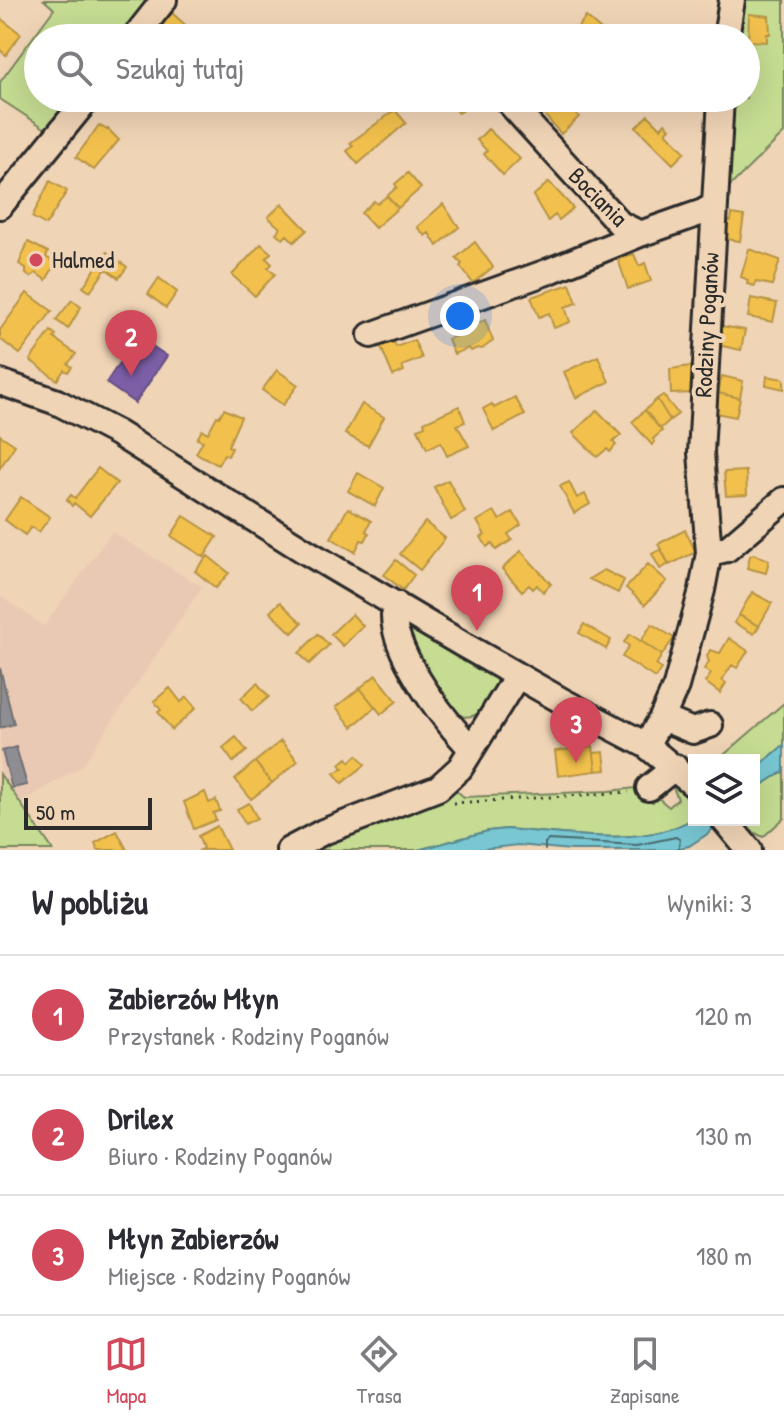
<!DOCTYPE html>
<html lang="pl">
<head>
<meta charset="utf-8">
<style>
	body { margin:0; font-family:"Patrick Hand",sans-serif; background:#f2f2f3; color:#2b2b33 }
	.controls { position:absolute; right:24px; bottom:24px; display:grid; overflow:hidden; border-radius:0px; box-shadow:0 8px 32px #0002 }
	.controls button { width:72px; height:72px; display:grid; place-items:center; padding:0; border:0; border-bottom:2px solid #e1e1e2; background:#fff; color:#2b2b33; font:40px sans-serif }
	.scale { position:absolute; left:24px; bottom:20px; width:128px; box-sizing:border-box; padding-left:8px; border:4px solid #2b2b2b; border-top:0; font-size:22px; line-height:28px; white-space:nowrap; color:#2b2b2b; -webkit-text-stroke:6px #f0d4b6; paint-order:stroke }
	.you { position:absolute; left:460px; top:316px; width:28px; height:28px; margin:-20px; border:6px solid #fff; border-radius:50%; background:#1a73e8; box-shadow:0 0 0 12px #1a73e833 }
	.badge { display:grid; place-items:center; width:52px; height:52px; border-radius:50%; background:#d1495b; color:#fff; font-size:26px; font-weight:700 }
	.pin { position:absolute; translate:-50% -66px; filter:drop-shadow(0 2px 4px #0008) }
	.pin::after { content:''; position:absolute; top:42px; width:28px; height:24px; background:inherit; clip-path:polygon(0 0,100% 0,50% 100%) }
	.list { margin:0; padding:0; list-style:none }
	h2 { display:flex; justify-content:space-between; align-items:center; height:104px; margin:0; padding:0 32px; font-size:34px }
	h2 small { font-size:26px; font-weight:400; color:#7c7c81 }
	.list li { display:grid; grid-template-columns:52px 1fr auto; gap:24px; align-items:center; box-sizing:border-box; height:120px; padding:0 32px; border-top:2px solid #e1e1e2 }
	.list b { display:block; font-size:30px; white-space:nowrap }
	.list p { margin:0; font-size:26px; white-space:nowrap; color:#7c7c81 }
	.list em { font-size:26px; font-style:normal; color:#7c7c81 }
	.icon { flex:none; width:44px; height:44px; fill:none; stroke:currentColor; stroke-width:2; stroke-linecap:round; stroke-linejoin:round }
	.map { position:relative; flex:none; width:784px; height:850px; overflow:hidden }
	.search { position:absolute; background:#fff; box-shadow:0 8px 32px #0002; left:24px; right:24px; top:24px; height:88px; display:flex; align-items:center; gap:20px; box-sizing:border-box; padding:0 28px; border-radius:44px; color:#7c7c81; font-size:30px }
	.sheet { height:464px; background:#fff }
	nav { display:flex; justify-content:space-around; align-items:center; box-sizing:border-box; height:112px; border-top:2px solid #e1e1e2; background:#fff; font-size:22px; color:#7c7c81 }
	nav a { display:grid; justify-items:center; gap:4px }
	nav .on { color:#d1495b }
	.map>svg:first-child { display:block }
</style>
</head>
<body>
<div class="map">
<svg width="784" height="850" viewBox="0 0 784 850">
	<rect width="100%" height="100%" fill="#f0d4b6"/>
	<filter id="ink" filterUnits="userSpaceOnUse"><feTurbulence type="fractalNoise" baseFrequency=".0125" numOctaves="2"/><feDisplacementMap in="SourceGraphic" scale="16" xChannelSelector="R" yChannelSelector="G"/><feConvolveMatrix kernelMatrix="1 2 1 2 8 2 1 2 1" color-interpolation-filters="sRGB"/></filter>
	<g filter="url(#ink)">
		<path fill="#eac9b4" d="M112,532L202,587L82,766L20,803L0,774V596L44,626Z"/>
		<path fill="#c5dc92" stroke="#78845e" stroke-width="2" d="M44,0H155L125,38H38V98H79L52,133L0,99V82L54,9Z
			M737,0H784V133L725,191L728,98H746V38H732Z
			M408,623L492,672C495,678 498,683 497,690C494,709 468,726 451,711C425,689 416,656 404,625Z
			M784,703V745L754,770V760H718Z
			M784,771V818L763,837L751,831L742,820H754V790Z
			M0,774L53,850H0Z
			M677,784L694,805V818C645,849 563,833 506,829L488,831L418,850H296L452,787L464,797L609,791L645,787L669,807L678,799L672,785Z"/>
		<path fill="#78c7d3" stroke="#598990" stroke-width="2" d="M784,745V771L754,790V770Z
			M694,818L721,820L709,833L689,846L670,850H571L518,845L474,850H418L488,831L506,829C564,833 645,849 694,818Z"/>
		<path fill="#f2c14e" stroke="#b69444" stroke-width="2" d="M172,13L191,30L184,38H152Z
			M749,14L769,16L770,34H767V42L748,41Z
			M586,17L608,36L607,38H577L572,34Z
			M0,18L21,34L6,55L0,50Z
			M445,98H481L459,113Z
			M542,98H571L576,104L571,108L579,117L561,134L541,111L547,106Z
			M395,110L406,123L358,164L347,151L353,146L350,143Z
			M648,115L661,128L665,123L670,128L666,132L685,152L673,164L636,127Z
			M99,125L107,130L108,129L119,140L94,170L76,157Z
			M488,129L520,159L503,175L484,154L487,151L477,140Z
			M408,173L421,188L398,208L387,196L397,187L395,184Z
			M50,181L67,191L46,225L32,217Z
			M549,182L573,208L559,220L555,215L548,221L533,196Z
			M387,196L398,208L375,228L361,213L374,201L377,204Z
			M282,204L307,230L294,242L287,235L283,239L276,233L280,228L268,217Z
			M443,204L459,227L437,246L429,233L425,236L417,227Z
			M732,214L744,216L740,241L719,238L722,220L731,221Z
			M28,242L48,252L46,257L56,263L46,280L36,273L30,277L26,274V268L19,264Z
			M475,242L493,267L473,283L460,266L462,264L456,258Z
			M261,244L271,253L266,258L272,264L268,268L275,274L255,296L232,275Z
			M749,249L780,260L772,285L756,282L755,286L747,284L748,280L741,277Z
			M107,252L127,267L119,278L106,269L90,292L83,287Z
			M634,254L639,266L645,263L651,281L628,289L618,259Z
			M159,278L177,292L166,308L148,294Z
			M570,284L577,303L565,307L570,322L554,328L549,313L539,317L531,297Z
			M27,293L52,311L20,354L0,339V330Z
			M751,298L777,303L773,322L748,317Z
			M72,300L81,307L68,329L56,320Z
			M476,319L478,323L485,320L493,341L482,349L477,348L471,351L469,348L454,354L448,339L463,333L461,330L468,327L467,323Z
			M721,326L745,330L741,350L722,346L721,349L716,348Z
			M51,331L56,335L54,338L76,354L68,364L72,367L68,372L64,370L57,380L30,360Z
			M393,340L396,347L414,340L422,358L402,366L404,371L393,376L380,345Z
			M598,356L609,382L576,398L564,372Z
			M691,366L694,393L671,394L670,369Z
			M277,370L298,385L283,405L262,390Z
			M722,376L743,381L740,398L718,393Z
			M767,376L784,379V389L766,385Z
			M718,393L740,398L736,417L715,413Z
			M663,395L678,414L670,420L657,399Z
			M515,397L525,415L494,431L483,409L492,404L494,408Z
			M657,399L670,420L660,429L645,410Z
			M362,404L384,417L368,446L345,434Z
			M459,406L465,422L457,425L469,446L447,456L441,442L427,449L418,429L425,426L424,422Z
			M224,409L241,417L228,446L232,448L228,456L224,454L218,465L196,453L203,441L197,439L202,430L208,433L217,416L219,417Z
			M597,410L621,435L613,442L616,445L610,452L607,449L597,457L573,433Z
			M645,410L662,431L653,439L655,442L652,445L632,422Z
			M0,435L15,445L0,468Z
			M98,468L117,483L90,516L74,503L72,506L67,500L71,495L75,498Z
			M746,471L747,495L726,496L724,472Z
			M358,473L384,488L375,506L348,491Z
			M448,480L465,512L451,520L434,487Z
			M569,482L577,498L585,494L590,504L574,513L560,486Z
			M21,497L50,517L39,532L31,527L25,535L5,520Z
			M348,508L371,521L366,531L369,533L365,541L361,540L355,552L331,538Z
			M494,511L500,520L513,512L521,525L508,534L512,540L496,550L492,543L487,547L481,537L485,535L477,521Z
			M184,516L217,537L204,557L171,536Z
			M425,522L445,538L420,570L400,554Z
			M685,530L696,552L669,565L658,544Z
			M661,549L669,564L660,569L652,554Z
			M521,551L551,584L543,592L537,585L533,589L529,585L522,591L502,569Z
			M753,554L769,560L766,573L747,568L750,556Z
			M208,556L229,573L216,588L195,571Z
			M396,560L414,575L403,590L384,575Z
			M648,564L667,581L645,605L626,588Z
			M604,570L624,580L618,593L589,579Z
			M752,592L772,603L759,626L739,615Z
			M280,602L302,623L292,633L270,612Z
			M352,614L363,626L343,646L331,634Z
			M739,615L759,626L754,634L734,623Z
			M584,624L611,640L606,649L579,633Z
			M652,624L674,638L662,655L641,641Z
			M318,634L329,645L309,664L299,653Z
			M630,634L662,655L656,665L661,669L655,678L622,657L629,646L624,642Z
			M729,638L748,651L737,668L732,665L722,680L726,683L720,693L705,682L711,674L704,669L709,662L707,656L710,650L720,653Z
			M376,675L397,701L381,714L360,688Z
			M257,683L269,697L252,711L241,698Z
			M170,688L181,702L187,697L196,708L172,730L158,712L161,710L154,701Z
			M360,688L375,707L352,727L336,707Z
			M236,737L247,751L233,762L223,748Z
			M281,741L298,761L272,783L255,762Z
			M593,746L596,771L558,776L555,751Z
			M604,752L606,770L596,771L594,753Z
			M357,755L365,765L342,783L334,773L343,768L340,764L347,758L350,762Z
			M255,762L272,783L251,799L235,779Z
			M205,792L209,803L216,800L220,811L213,813L216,820L194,829L184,802Z
			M249,803L257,818L245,824L237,809Z
			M217,826L229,850H200L203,848L198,836Z
			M117,831L127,850H98L95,843Z"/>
		<path fill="#7b5ea7" stroke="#634f82" stroke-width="2" d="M137,336L167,356L135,403L106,383Z"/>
		<path fill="#8d8d92" stroke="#707073" stroke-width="2" d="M0,668L14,724L0,728Z
			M16,747L27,785L12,788L2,751Z"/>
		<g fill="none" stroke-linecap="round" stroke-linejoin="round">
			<path stroke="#4a696e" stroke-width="2" d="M545,850V843L548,840L637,845L676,837L680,840L678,850"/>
			<g stroke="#2b2b2b" stroke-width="30">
				<path id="minor" d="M134,38L164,0
					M726,38L732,0
					M505,98L620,224L640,234L703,212L715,205
					M0,206L88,98
					M371,335L547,272L640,234
					M0,382L57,402L117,433L305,551L462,644L564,702L646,745L694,785
					M709,553L727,549L784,500
					M396,604C382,641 445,722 471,748
					M662,718L693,731L710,725
					M646,745L662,718L676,686L702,590L709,553L701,453L721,98
					M649,788L675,767
					M724,820L749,850
					M289,850L323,832L438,788L460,768L517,676"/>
			</g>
			<path stroke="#2b2b2b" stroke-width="3" stroke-dasharray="2 6" stroke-linecap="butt" d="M453,803L629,792"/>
			<use href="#minor" stroke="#f0d4b6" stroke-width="24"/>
		</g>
	</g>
	<circle fill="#d1495b" stroke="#f0d4b6" stroke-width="3" cx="36" cy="260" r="8"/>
	<g text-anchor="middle" stroke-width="8" stroke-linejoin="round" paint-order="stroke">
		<g font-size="24" fill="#2b2b2b" stroke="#f0d4b6">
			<text transform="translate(598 197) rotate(45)" y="8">Bociania</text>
			<text transform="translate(707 325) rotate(-87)" y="8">Rodziny Poganów</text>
		</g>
		<g font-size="24" fill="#2b2b2b" stroke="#f0d4b6" text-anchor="start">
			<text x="52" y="268">Halmed</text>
		</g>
	</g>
</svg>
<div class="controls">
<button><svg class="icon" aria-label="layers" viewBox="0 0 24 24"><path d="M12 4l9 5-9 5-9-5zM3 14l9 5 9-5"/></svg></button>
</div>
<div class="scale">50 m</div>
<div class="you"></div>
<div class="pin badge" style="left:477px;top:631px">1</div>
<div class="pin badge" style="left:131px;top:376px">2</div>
<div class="pin badge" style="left:576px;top:763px">3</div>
<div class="search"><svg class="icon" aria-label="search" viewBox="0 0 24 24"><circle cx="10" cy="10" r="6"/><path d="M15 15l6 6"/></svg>Szukaj tutaj</div>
</div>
<section class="sheet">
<h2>W pobliżu<small>Wyniki: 3</small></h2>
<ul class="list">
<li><span class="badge">1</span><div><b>Zabierzów Młyn</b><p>Przystanek · Rodziny Poganów</p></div><em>120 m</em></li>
<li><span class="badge">2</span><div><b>Drilex</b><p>Biuro · Rodziny Poganów</p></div><em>130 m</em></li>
<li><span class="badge">3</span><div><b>Młyn Zabierzów</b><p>Miejsce · Rodziny Poganów</p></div><em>180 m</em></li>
</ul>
</section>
<nav>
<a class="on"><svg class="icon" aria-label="map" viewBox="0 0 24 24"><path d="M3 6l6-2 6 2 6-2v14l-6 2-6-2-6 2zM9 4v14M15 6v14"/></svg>Mapa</a>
<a><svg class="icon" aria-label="directions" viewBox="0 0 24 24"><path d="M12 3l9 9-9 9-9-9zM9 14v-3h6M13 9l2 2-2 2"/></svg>Trasa</a>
<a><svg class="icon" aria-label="saved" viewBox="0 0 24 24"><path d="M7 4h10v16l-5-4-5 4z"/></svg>Zapisane</a>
</nav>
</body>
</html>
